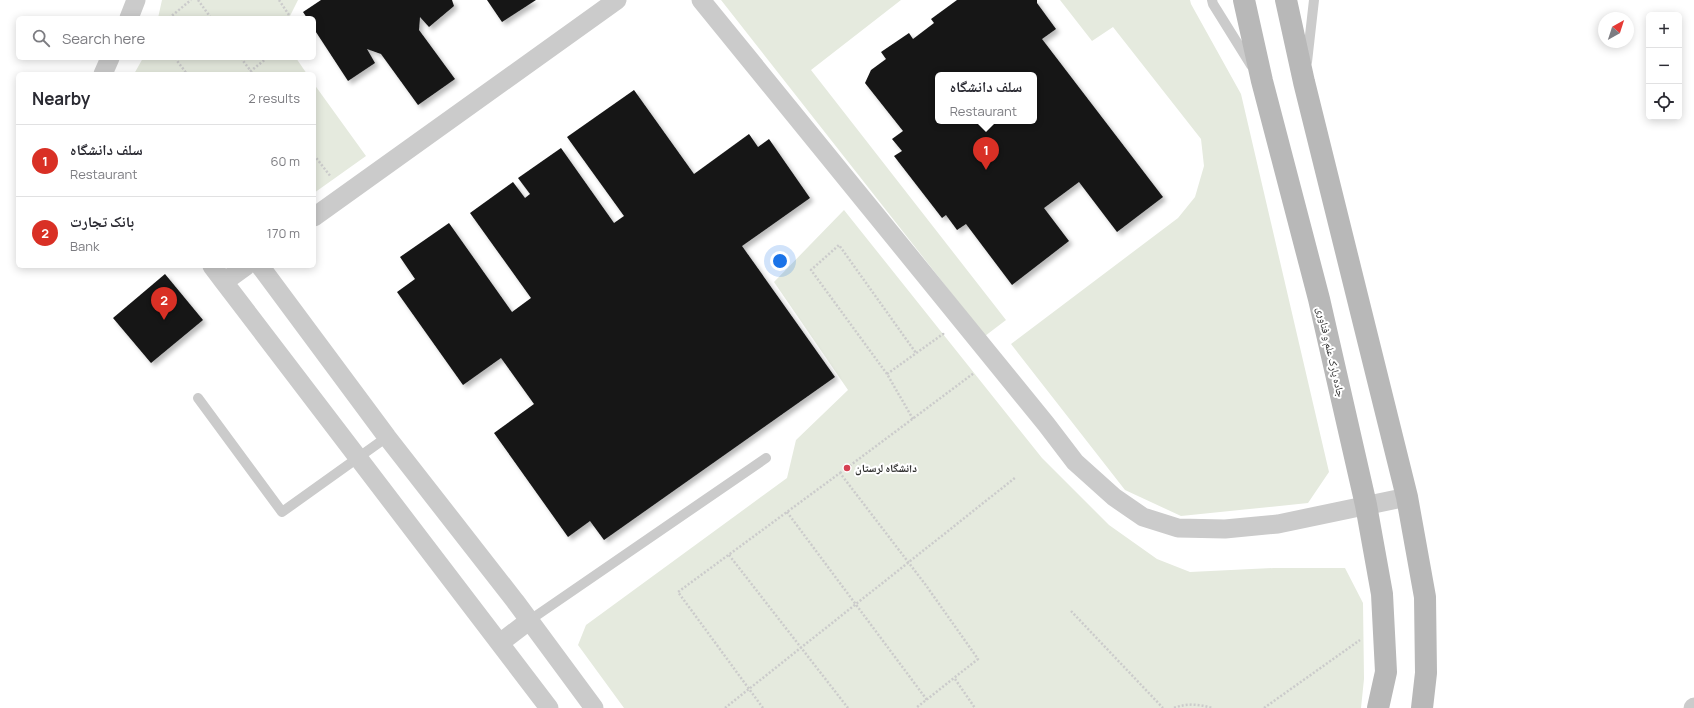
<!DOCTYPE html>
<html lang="en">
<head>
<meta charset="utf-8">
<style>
	body { margin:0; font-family:Manrope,"Noto Naskh Arabic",sans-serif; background:#f2f2f3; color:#2b2b33 }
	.controls { position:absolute; right:12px; top:12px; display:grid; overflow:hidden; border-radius:6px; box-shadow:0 2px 10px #0003 }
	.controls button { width:36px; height:36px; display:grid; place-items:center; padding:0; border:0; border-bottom:1px solid #e1e1e2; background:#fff; color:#2b2b33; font:20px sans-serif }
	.compass { position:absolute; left:1598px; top:12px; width:36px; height:36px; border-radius:50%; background:#fff; box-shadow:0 2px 10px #0003; rotate:39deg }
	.you { position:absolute; left:780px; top:261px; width:14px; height:14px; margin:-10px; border:3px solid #fff; border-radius:50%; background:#1a73e8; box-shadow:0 0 0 6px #1a73e833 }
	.badge { display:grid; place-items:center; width:26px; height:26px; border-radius:50%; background:#d93025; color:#fff; font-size:13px; font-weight:700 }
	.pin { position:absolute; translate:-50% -33px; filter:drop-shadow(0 1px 2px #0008) }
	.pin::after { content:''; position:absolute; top:21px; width:14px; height:12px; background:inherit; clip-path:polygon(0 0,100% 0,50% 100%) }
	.popup { position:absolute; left:935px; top:72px; width:102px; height:52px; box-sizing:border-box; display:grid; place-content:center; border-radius:6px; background:#fff; filter:drop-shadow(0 1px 3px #0005); font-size:13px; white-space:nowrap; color:#7c7c81 }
	.popup b { font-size:15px; color:#2b2b33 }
	.popup::after { content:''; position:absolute; left:50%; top:100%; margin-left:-8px; border:8px solid transparent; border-top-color:#fff }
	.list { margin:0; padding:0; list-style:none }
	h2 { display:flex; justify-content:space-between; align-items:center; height:52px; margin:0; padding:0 16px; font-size:17px }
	h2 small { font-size:13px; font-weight:400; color:#7c7c81 }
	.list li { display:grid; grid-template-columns:26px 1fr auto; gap:12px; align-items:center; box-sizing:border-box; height:72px; padding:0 16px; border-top:1px solid #e1e1e2 }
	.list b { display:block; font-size:15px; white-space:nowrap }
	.list p { margin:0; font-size:13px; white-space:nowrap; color:#7c7c81 }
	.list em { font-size:13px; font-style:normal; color:#7c7c81 }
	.icon { flex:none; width:22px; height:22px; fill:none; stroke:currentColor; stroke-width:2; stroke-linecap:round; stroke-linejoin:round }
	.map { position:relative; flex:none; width:1694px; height:708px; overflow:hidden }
	.search { position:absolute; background:#fff; box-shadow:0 2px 10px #0003; left:16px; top:16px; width:300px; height:44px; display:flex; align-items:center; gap:10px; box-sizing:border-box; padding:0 14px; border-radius:6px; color:#7c7c81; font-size:15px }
	.panel { position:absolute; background:#fff; box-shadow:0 2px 10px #0003; left:16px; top:72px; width:300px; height:196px; border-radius:6px }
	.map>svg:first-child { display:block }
</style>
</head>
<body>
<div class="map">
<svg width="1694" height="708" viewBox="0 0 1694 708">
	<defs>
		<filter id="shadow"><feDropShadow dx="3.5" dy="3.5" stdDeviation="2" flood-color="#0004"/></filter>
	</defs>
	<rect width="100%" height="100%" fill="#fff"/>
	<path fill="#e5eade" d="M162,0H298L289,18H158Z
		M721,0H901L811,70L1006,320L985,336Z
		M1060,0H1190L1191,4L1241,94L1329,472L1308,503L1181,516L1125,490L1011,344L1178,218L1195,197L1204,166L1201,139L1113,27L1092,41Z
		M143,58H296L307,74H134Z
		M314,84L366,156L314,193Z
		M844,210L1042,458L1109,525L1157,559L1190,572L1274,568H1345L1363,603L1364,679L1361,708H624L578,645L586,625L787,478L796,440L848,390L774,282Z"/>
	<path fill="#151515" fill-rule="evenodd" filter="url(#shadow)" d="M321,0H452L454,6L429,27L420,17L419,30L455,79L418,105L381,54L367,49L375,63L348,81L314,29V18H307L303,12Z
		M487,0H536L502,22Z
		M957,0H1037V3L1056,29L1042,39L1163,197L1117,232L1079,182L1044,208L1069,241L1012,285L966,224L957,230L946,215L942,218L894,156L902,151L892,139L903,131L865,83L871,70L886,59L881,52L909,33L913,39L934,23L931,19ZM938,75H1034V121H938Z
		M634,90L694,174L749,134L758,147L769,139L810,198L742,246L835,377L604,540L590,521L568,537L494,433L534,404L501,358L463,385L397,292L415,279L400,257L449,223L512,312L531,298L470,213L513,182L525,198L530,194L518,178L561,148L614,223L624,216L567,137Z
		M165,274L203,320L151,363L113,318Z"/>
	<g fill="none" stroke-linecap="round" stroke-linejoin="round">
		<path stroke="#cbcbcb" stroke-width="2.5" stroke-dasharray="2 2" stroke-linecap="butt" d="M198,0L211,18
			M279,0L291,18
			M169,18L191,0
			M175,58L187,74
			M241,58L253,74
			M247,74L267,58
			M314,155L331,177
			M887,374L943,334L944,335
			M913,419L887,374L811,270L839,245L916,353
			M840,473L974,373
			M787,512L927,700
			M729,555L848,708
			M1071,611L1163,708
			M955,679L975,708
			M725,708L1016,477
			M763,708L678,592L840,473L925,584L978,659L916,708
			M1174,708C1187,703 1199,704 1212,708
			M1264,708L1360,640"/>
		<path stroke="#cbcbcb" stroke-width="10" d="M1212,0L1213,4L1251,65
			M1307,62L1314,0
			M198,398L282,512L387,437
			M530,620L766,458"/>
		<path stroke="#cbcbcb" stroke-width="19" d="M701,0L1046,424L1075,462L1114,497L1143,517L1178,528L1225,529L1278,524L1407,497
			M129,18L136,0
			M103,74L110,58
			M314,217L617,0
			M212,266L224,282
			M246,266L224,282L549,708
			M260,266L387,437L515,601L594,708
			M500,643L530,620
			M1693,708L1694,707"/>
		<path stroke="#b8b8b8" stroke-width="22" d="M1244,0L1262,81L1319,299L1366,505L1382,594L1386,672L1378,708
			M1286,0L1304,82L1407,497L1425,597L1426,673L1422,708"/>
	</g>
	<circle fill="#d54152" stroke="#fff" stroke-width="1.5" cx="847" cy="468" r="4"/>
	<g text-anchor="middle" stroke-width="4" stroke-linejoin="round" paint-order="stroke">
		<g font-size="11" fill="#2e2e2e" stroke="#fff">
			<text transform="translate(1331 352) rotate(77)" y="4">جاده پارک علم و فناوری</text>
		</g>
		<g font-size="11" font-weight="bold" fill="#2e2e2e" stroke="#fff" text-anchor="start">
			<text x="855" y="472">دانشگاه لرستان</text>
		</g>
	</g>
</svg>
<div class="controls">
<button>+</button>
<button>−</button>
<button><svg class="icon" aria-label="locate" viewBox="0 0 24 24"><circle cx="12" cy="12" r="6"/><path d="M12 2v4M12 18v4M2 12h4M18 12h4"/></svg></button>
</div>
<svg class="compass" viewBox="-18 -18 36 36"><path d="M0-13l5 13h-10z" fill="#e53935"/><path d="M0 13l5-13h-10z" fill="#7c7c81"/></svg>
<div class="you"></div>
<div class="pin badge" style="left:986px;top:170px">1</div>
<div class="popup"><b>سلف دانشگاه</b>Restaurant</div>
<div class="pin badge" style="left:164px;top:320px">2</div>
<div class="search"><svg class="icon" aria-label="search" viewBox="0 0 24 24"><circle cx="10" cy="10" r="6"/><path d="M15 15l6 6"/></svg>Search here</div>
<section class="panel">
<h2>Nearby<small>2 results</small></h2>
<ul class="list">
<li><span class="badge">1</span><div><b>سلف دانشگاه</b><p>Restaurant</p></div><em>60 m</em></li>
<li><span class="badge">2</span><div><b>بانک تجارت</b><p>Bank</p></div><em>170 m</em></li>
</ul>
</section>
</div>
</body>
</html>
